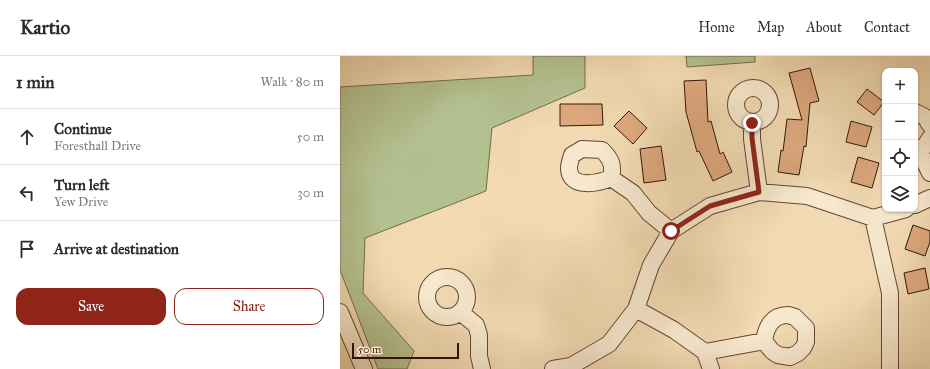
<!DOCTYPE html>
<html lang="en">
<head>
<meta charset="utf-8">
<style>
	body { margin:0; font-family:"IM FELL Great Primer",serif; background:#f7f7f7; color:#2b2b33 }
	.controls { position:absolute; right:12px; top:12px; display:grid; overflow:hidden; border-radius:8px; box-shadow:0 1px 3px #0004 }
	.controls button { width:36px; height:36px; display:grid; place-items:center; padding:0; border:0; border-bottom:1px solid #e1e1e2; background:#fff; color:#2b2b33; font:20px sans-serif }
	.scale { position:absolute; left:12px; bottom:10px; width:107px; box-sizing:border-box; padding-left:4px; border:2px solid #361507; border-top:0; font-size:11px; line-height:14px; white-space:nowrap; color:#361507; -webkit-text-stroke:3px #f7e8ce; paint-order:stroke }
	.stop { position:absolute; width:12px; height:12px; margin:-9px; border:3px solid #8f2418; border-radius:50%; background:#fff }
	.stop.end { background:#8f2418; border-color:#fff; box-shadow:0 1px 4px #0008 }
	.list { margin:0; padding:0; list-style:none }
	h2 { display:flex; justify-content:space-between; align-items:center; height:52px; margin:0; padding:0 16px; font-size:17px }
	h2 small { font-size:13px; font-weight:400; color:#7c7c81 }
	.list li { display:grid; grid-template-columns:26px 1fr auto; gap:12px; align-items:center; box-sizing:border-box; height:56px; padding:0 16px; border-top:1px solid #e1e1e2 }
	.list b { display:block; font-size:15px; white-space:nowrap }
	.list p { margin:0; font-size:13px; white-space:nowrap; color:#7c7c81 }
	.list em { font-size:13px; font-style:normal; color:#7c7c81 }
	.actions { display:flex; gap:8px; padding:12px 16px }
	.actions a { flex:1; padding:9px 0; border:1px solid #8f2418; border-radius:12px; text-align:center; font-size:14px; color:#8f2418 }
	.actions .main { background:#8f2418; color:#fff }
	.icon { flex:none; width:22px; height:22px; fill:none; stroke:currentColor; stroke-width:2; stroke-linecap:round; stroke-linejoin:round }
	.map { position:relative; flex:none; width:590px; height:313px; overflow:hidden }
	header { display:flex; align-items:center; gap:24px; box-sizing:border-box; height:56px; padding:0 20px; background:#fff; border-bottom:1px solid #e1e1e2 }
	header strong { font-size:19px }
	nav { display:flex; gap:22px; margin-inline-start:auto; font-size:14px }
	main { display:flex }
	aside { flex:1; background:#fff }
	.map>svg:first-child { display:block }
</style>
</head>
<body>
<header>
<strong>Kartio</strong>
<nav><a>Home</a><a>Map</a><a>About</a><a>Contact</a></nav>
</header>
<main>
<aside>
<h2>1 min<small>Walk · 80 m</small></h2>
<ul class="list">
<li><svg class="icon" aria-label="ahead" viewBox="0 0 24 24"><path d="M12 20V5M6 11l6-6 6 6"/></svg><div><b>Continue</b><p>Foresthall Drive</p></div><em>50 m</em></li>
<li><svg class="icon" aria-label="left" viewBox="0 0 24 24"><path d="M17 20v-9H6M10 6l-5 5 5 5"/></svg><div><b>Turn left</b><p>Yew Drive</p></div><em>30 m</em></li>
<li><svg class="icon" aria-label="arrive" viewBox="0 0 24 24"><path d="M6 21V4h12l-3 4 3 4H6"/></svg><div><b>Arrive at destination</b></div></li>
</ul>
<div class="actions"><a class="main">Save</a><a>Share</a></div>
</aside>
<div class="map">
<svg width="590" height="313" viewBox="0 0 590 313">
	<rect width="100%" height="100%" fill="#f2dbb3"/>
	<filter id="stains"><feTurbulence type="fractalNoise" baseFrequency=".005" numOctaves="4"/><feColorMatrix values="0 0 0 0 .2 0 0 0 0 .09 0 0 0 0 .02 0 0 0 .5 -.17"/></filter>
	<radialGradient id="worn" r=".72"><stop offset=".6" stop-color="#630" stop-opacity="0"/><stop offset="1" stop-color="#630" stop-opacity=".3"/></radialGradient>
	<path fill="#b4c191" stroke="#756b4c" d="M193,0H245V32L152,72L146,135L25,182L23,237L74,295L67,313H38L0,214V31L193,19Z
		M346,0H415V6L347,11Z"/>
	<path fill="#dda87e" stroke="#361507" d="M470,12L479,45L470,47L466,91L464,90L459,119L438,116L441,94L443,95L447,63L462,64L449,17Z
		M366,24L368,66L371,65L380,98L383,96L392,116L373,125L359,95L357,96L346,56L344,25Z
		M527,33L544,46L534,59L517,46Z
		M220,48H262L263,69L220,70Z
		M289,55L307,72L293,88L274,70Z
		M511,65L532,71L526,91L506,86Z
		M321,90L326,124L304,127L300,93Z
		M518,101L539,107L532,132L511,126Z
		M573,169L590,175V186L585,200L565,193Z
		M585,212L589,233L568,238L564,217Z"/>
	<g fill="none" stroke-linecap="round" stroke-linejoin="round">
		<g stroke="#654632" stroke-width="18">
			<path id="minor" d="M396 49a17 17 0 1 1 34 0a17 17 0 1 1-34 0Z
				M575,56L585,61L590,69
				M412,67V83L419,136
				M242,93L262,94C271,103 274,109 271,122C259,127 229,134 229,112C229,108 231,103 232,99Z
				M579,94L590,117
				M575,95L585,90L590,82
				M271,122L293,137L309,157L331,175
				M575,149L590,142
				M533,162L550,237V313
				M87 241a20 20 0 1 1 40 0a20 20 0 1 1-40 0Z
				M296,253L334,274L365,296L371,313
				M0,256L24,313
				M120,256L136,269L139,279V300L142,313
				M448,259L455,261L466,272V286L463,292L458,297L450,301L438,299L432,295L424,285C426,271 432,259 448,259Z
				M365,296L424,285
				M213,313L231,310L269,288L296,253L311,209L331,175L370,150L419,136L467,140L533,162L566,153"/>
		</g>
		<use href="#minor" stroke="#f7e8ce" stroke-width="16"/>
	</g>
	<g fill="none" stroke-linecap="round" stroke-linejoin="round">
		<path stroke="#8f2418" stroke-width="5" d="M331,175L370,150L419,136L412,82V67"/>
	</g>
	<rect width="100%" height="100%" filter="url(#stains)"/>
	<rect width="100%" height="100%" fill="url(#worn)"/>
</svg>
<div class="controls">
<button>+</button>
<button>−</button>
<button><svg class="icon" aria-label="locate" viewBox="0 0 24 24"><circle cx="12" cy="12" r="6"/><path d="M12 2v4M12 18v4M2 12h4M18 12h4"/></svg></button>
<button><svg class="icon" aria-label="layers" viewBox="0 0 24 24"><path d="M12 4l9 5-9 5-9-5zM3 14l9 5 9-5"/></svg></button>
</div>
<div class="scale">50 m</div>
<div class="stop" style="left:331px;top:175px"></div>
<div class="stop end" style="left:412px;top:67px"></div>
</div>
</main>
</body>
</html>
